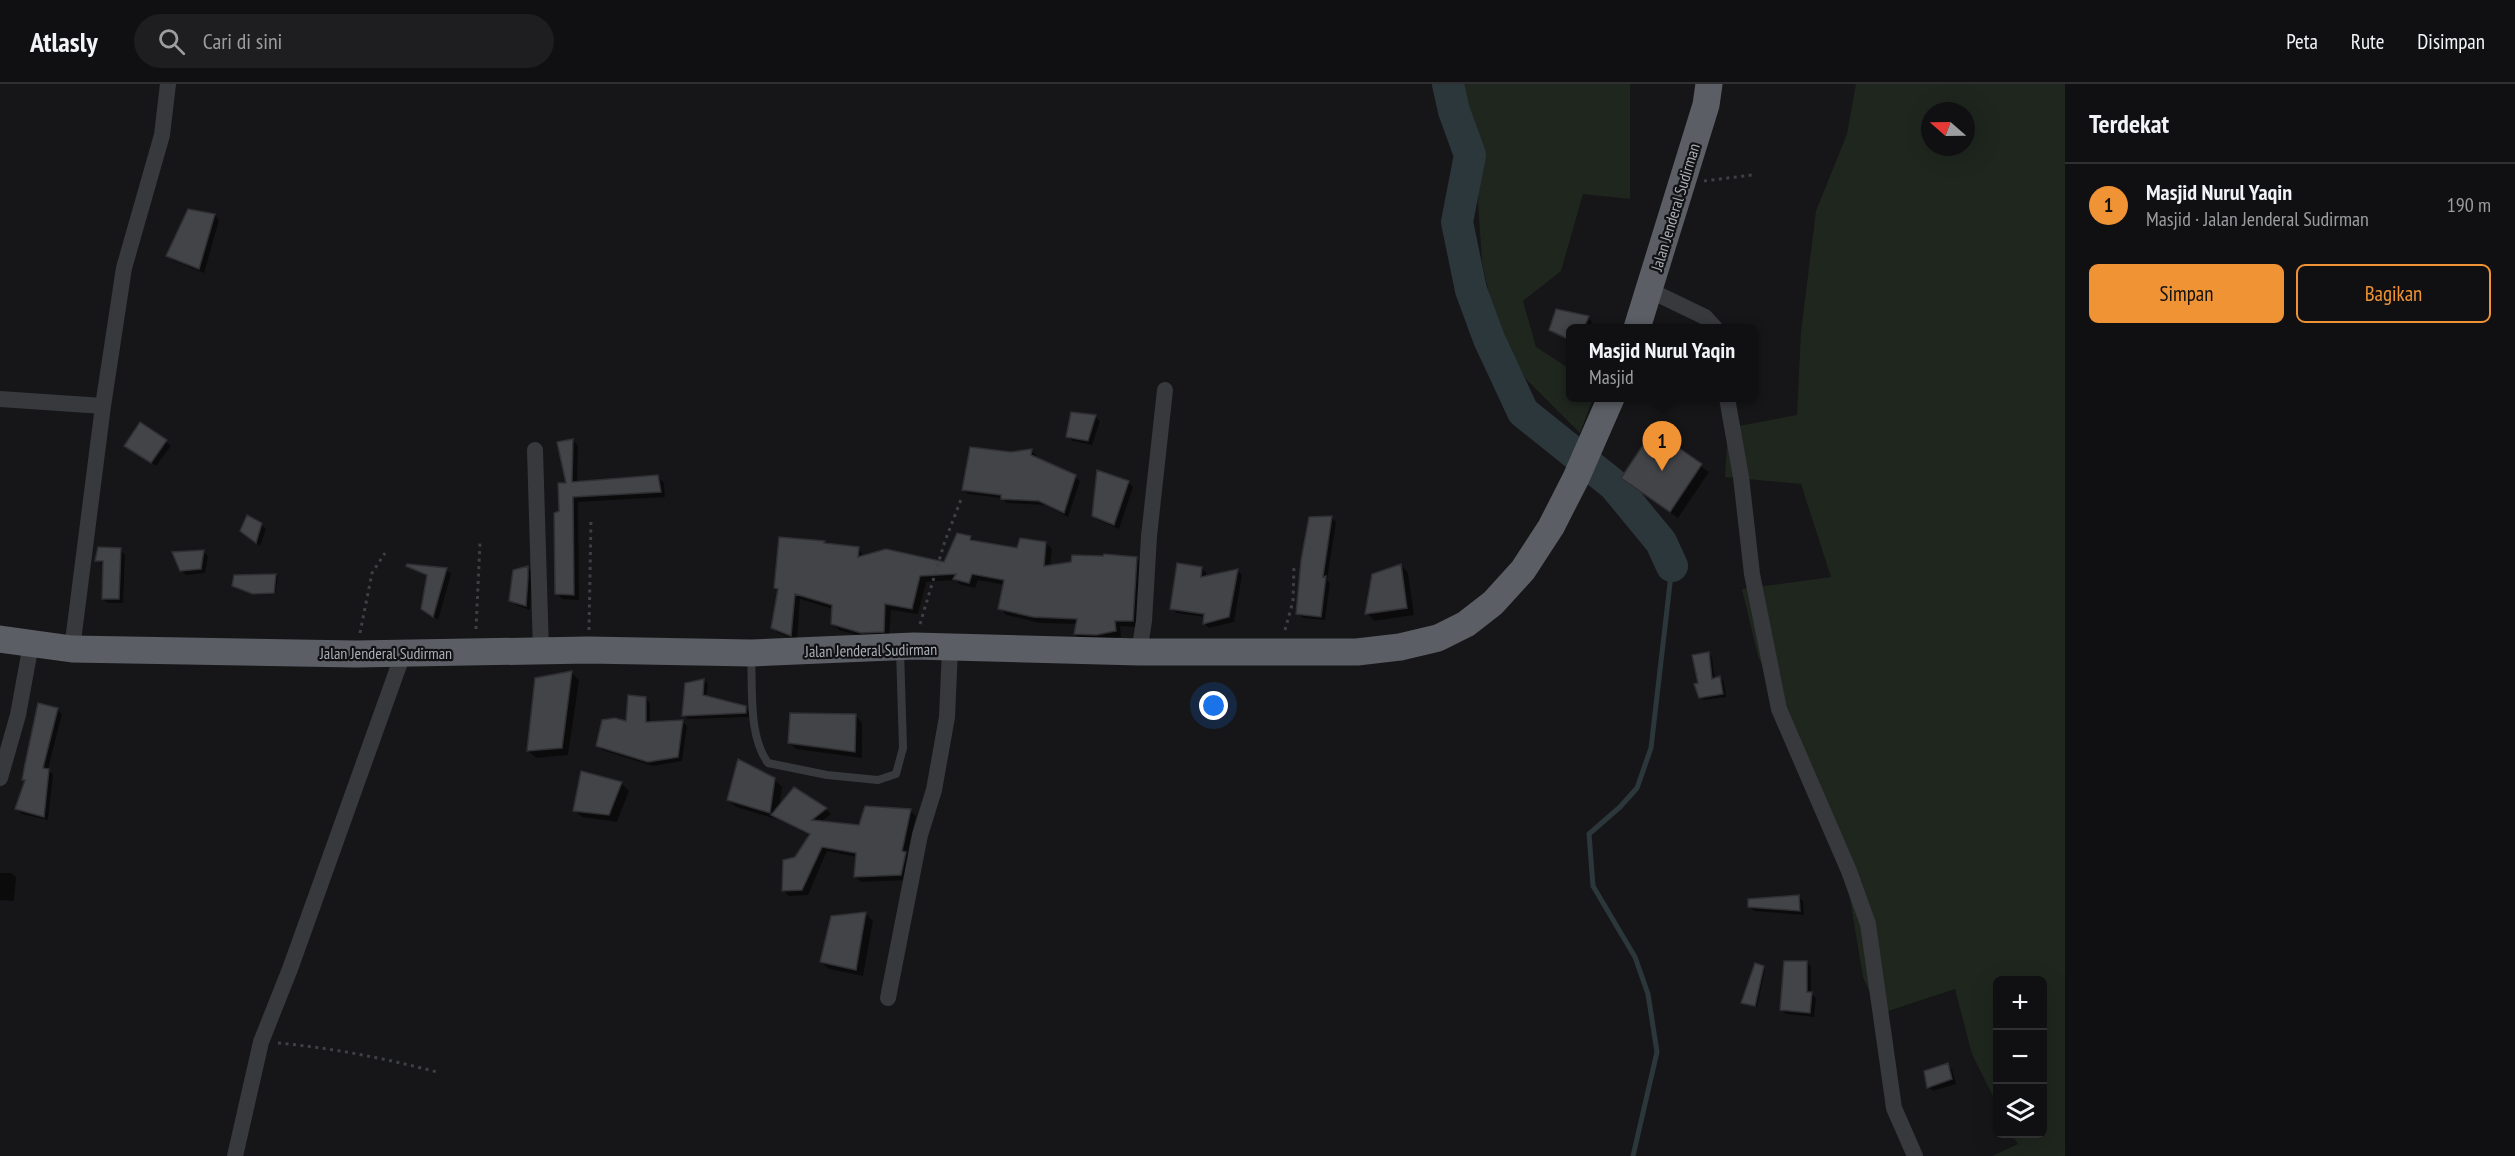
<!DOCTYPE html>
<html lang="id">
<head>
<meta charset="utf-8">
<style>
	body { margin:0; font-family:"PT Sans Narrow",sans-serif; background:#1e1e20; color:#f1f3f6 }
	.controls { position:absolute; right:18px; bottom:18px; display:grid; overflow:hidden; border-radius:9px; box-shadow:0 6px 24px #0002 }
	.controls button { width:54px; height:54px; display:grid; place-items:center; padding:0; border:0; border-bottom:2px solid #303032; background:#101012; color:#f1f3f6; font:30px sans-serif }
	.compass { position:absolute; left:1921px; top:18px; width:54px; height:54px; border-radius:50%; background:#101012; box-shadow:0 6px 24px #0002; rotate:290deg }
	.you { position:absolute; left:1214px; top:622px; width:21px; height:21px; margin:-15px; border:4px solid #fff; border-radius:50%; background:#1a73e8; box-shadow:0 0 0 9px #1a73e833 }
	.badge { display:grid; place-items:center; width:39px; height:39px; border-radius:50%; background:#f09335; color:#111; font-size:20px; font-weight:700 }
	.pin { position:absolute; translate:-50% -50px; filter:drop-shadow(0 2px 3px #0008) }
	.pin::after { content:''; position:absolute; top:32px; width:21px; height:18px; background:inherit; clip-path:polygon(0 0,100% 0,50% 100%) }
	.popup { position:absolute; left:1566px; top:240px; width:192px; height:78px; box-sizing:border-box; display:grid; place-content:center; border-radius:9px; background:#101012; filter:drop-shadow(0 2px 4px #0005); font-size:20px; white-space:nowrap; color:#9c9d9f }
	.popup b { font-size:22px; color:#f1f3f6 }
	.popup::after { content:''; position:absolute; left:50%; top:100%; margin-left:-12px; border:12px solid transparent; border-top-color:#101012 }
	.list { margin:0; padding:0; list-style:none }
	h2 { display:flex; justify-content:space-between; align-items:center; height:78px; margin:0; padding:0 24px; font-size:26px }
	h2 small { font-size:20px; font-weight:400; color:#9c9d9f }
	.list li { display:grid; grid-template-columns:39px 1fr auto; gap:18px; align-items:center; box-sizing:border-box; height:84px; padding:0 24px; border-top:2px solid #303032 }
	.list b { display:block; font-size:22px; white-space:nowrap }
	.list p { margin:0; font-size:20px; white-space:nowrap; color:#9c9d9f }
	.list em { font-size:20px; font-style:normal; color:#9c9d9f }
	.actions { display:flex; gap:12px; padding:18px 24px }
	.actions a { flex:1; padding:14px 0; border:2px solid #f09335; border-radius:9px; text-align:center; font-size:21px; color:#f09335 }
	.actions .main { background:#f09335; color:#111 }
	.icon { flex:none; width:33px; height:33px; fill:none; stroke:currentColor; stroke-width:2; stroke-linecap:round; stroke-linejoin:round }
	.map { position:relative; flex:none; width:2065px; height:1072px; overflow:hidden }
	header { display:flex; align-items:center; gap:36px; box-sizing:border-box; height:84px; padding:0 30px; background:#101012; border-bottom:2px solid #303032 }
	header strong { font-size:28px }
	nav { display:flex; gap:33px; margin-inline-start:auto; font-size:21px }
	.search { width:420px; height:54px; background:#1e1e20; display:flex; align-items:center; gap:15px; box-sizing:border-box; padding:0 21px; border-radius:33px; color:#9c9d9f; font-size:22px }
	main { display:flex }
	aside { flex:1; background:#101012 }
	.map>svg:first-child { display:block }
</style>
</head>
<body>
<header>
<strong>Atlasly</strong>
<div class="search"><svg class="icon" aria-label="search" viewBox="0 0 24 24"><circle cx="10" cy="10" r="6"/><path d="M15 15l6 6"/></svg>Cari di sini</div>
<nav><a>Peta</a><a>Rute</a><a>Disimpan</a></nav>
</header>
<main>
<div class="map">
<svg width="2065" height="1072" viewBox="0 0 2065 1072">
	<rect width="100%" height="100%" fill="#161618"/>
	<path fill="#1e261e" fill-rule="evenodd" d="M1460,0H1630V115L1583,110L1561,187L1523,217L1536,263L1570,285V314H1593L1580,349L1525,294L1494,233L1482,178L1478,118L1482,76Z
		M1856,0H2065V1072H1992L2018,1060L2012,1050H2042V896H1998L1997,1020L1972,970L1955,905L1879,930L1863,893L1841,761L1758,572L1742,505L1831,493L1801,400L1725,393L1728,344L1797,331L1801,248L1816,127L1847,50ZM1930,27H1966V63H1930Z"/>
	<path fill="#0007" d="M189,127L215,131L219,136L204,189L172,176L168,172Z
		M1588,234L1592,238L1590,244H1570V257L1551,245Z
		M1754,286L1756,288L1757,301H1754Z
		M1095,333L1100,337L1092,361L1073,357L1068,353Z
		M140,340L171,362L156,382L131,366Z
		M1653,349L1709,388L1678,434L1623,394Z
		M573,356L578,362L577,399L658,393L664,399L665,413L578,418L579,516L562,515L557,509L560,428L568,400Z
		M1031,367L1036,371V375L1075,393L1080,397L1068,433L1045,421L1007,419L1002,414L968,410L963,406L1011,370Z
		M1128,398L1133,403L1119,445L1098,436L1093,432Z
		M1331,434L1336,438L1327,496L1330,499L1325,536L1303,534L1298,530Z
		M261,440L266,445L260,462L246,451Z
		M971,453L976,458L1018,466L1046,459L1052,465L1050,483L1137,475L1143,481L1139,543L1120,542L1121,553L1103,557L1081,556L1075,550L1078,540L1040,539L1006,531L1000,524L1005,501L978,496L975,504L961,501L955,496L926,498L918,530L891,526L889,553L868,554L839,546L833,540V525L800,515L797,556L778,549L772,543L779,506L776,503L824,458L826,460L858,464L864,473L945,480Z
		M120,466L125,471L123,519H108L103,515L104,481L97,476Z
		M203,468L208,472L205,489L186,491L181,486Z
		M1401,481L1408,489L1414,531L1374,537L1367,529Z
		M408,482L446,485L451,490L438,536L422,524L428,493Z
		M527,484L532,488L530,526L516,521L511,517Z
		M1202,484L1206,489V493L1237,487L1242,491L1234,538L1209,544L1204,539L1205,533L1177,529L1172,525Z
		M276,491L278,493L275,510L254,511L234,502Z
		M1708,569L1712,573L1715,596L1720,594L1724,598L1726,613L1704,616L1701,613L1700,600Z
		M572,589L579,596L568,671L536,674L528,667L537,596Z
		M704,596L708,600L706,614L745,623L750,628V633L688,635L684,631Z
		M645,614L650,619V639L682,638L687,642L682,677L653,682L602,666L598,661L627,639Z
		M57,625L62,630L48,685L53,691L48,736L22,730L17,725L26,697L24,695Z
		M855,631L862,639V674L796,665L789,658Z
		M582,689L622,700L629,707L617,738L582,733L574,726Z
		M774,695L782,703L779,725H826L831,730L820,739L861,743L910,727L916,732L907,771L911,774L907,796L861,798L855,793L857,773L827,767L808,811L789,812L784,807L796,774L811,752L779,736L736,723L728,716Z
		M0,789H11L16,793L14,817L0,816Z
		M1798,813L1803,817L1804,831L1754,827L1750,822Z
		M866,830L873,837L863,892L829,885L821,878Z
		M1807,878L1811,883V909L1816,914L1814,933L1786,930L1781,925Z
		M1763,883L1765,885L1757,923L1745,920L1743,918Z
		M1947,981L1952,985L1956,1000L1933,1007L1928,1003Z"/>
	<g fill="none" stroke-linecap="round" stroke-linejoin="round">
		<path stroke="#2c373c" stroke-width="5" d="M1633,1072L1657,968L1648,910L1635,873L1593,802L1589,750L1620,723L1637,704L1651,664L1672,482"/>
		<path stroke="#2c373c" stroke-width="32" d="M1448,0L1454,27L1470,71L1457,138L1471,206L1489,255L1523,328L1614,401L1661,458L1672,482"/>
	</g>
	<path fill="#424448" stroke="#303034" stroke-width="1.5" d="M188,125L215,130L199,185L166,172Z
		M1556,225L1589,232L1584,244H1570V256L1549,246Z
		M1071,328L1096,331L1088,357L1066,353Z
		M140,338L167,356L151,379L124,362Z
		M1653,346L1702,380L1670,428L1621,394Z
		M573,355L572,398L658,391L661,408L573,413L574,511L555,510L554,429L559,427L558,399H566L557,358Z
		M970,363L1011,368L1032,365L1031,371L1076,391L1064,429L1039,417L1001,415V411L962,406Z
		M1097,386L1129,397L1114,441L1092,432Z
		M247,431L262,439L256,459L240,447Z
		M1332,432L1323,493L1326,492L1321,533L1296,530L1301,476L1309,433Z
		M957,449L971,452L970,456L1017,464L1020,454L1046,458L1044,482L1071,478L1072,471L1103,472L1104,470L1137,473L1133,537H1115L1116,547L1096,551L1074,550L1077,535L1033,533L998,525L1004,496L972,490L969,499L953,495L956,490L920,492L912,525L885,520L884,548L861,549L831,540L832,521L795,510L791,552L771,544L778,505L774,504L779,453L825,457L824,459L859,463L858,473L886,465L944,478Z
		M98,463L121,464L119,515H102L103,477H95Z
		M204,466L201,485L180,487L172,468Z
		M1177,479L1202,483L1201,493L1238,485L1229,533L1203,540L1204,530L1170,525Z
		M407,480L447,484L433,533L421,525L427,491L406,482Z
		M1401,480L1407,524L1365,530L1372,490Z
		M528,482V493L526,522L509,517L513,486Z
		M276,490L274,509L253,510L232,502L234,491Z
		M1709,568L1712,595L1720,592L1723,610L1699,614L1694,600L1698,599L1692,571Z
		M572,587L562,664L527,667L535,594Z
		M704,595L703,611L746,622V629L682,632L685,599Z
		M628,611L646,613V638L683,636L678,673L648,678L596,662L602,636L615,634L626,637Z
		M38,619L58,624L43,684L49,685L44,733L15,725L25,696H22L25,680Z
		M790,629L856,630L855,668L788,659Z
		M738,675L775,694L770,729L727,716Z
		M581,687L622,698L609,731L573,727Z
		M794,703L827,724L812,736L859,741L865,722L911,725L902,767L906,768L901,791L854,793L856,769L822,763L802,806L782,807L783,776L795,773L810,750L771,731Z
		M1799,811L1800,827L1748,823V815Z
		M866,828L856,886L820,878L831,832Z
		M1784,877H1807V908H1812L1810,929L1780,926Z
		M1755,879L1764,882L1755,922L1741,919Z
		M1948,979L1952,995L1927,1004L1924,987Z"/>
	<g fill="none" stroke-linecap="round" stroke-linejoin="round">
		<path stroke="#3d4044" stroke-width="3" stroke-dasharray="3 4.5" stroke-linecap="butt" d="M1704,97L1752,91
			M920,540L945,457L962,413
			M476,545L480,458
			M589,546L591,435
			M1285,546L1293,517L1294,482
			M360,549L372,489L385,469
			M278,959C332,964 384,974 437,988"/>
		<path stroke="#37393d" stroke-width="8" d="M751,573C753,607 748,651 768,679L827,691L878,696L896,690L903,664L900,566"/>
		<path stroke="#37393d" stroke-width="16" d="M1649,206L1705,233L1715,244
			M1727,314L1741,393L1752,490L1779,625L1849,787L1868,840L1894,1024L1915,1072
			M0,315L103,322
			M535,366L541,567
			M72,565L103,322L124,184L162,51L168,0
			M1139,568L1144,537L1149,452L1165,306
			M0,694L18,631L31,560
			M888,914L920,751L934,706L947,633L950,565
			M235,1072L261,958L290,885L403,570"/>
		<path stroke="#5b5e65" stroke-width="27" d="M1637,244L1706,21L1709,0
			M0,555L72,565L356,570L588,566L751,569L914,562L1139,568H1357L1400,563L1438,554L1466,540L1493,519L1523,486L1551,443L1576,394L1611,314"/>
	</g>
	<g text-anchor="middle" stroke-width="4.5" stroke-linejoin="round" paint-order="stroke">
		<g font-size="16" fill="#a8afb8" stroke="#111113">
			<text transform="translate(1675 123) rotate(-73)" y="6">Jalan Jenderal Sudirman</text>
			<text transform="translate(871 566) rotate(-1)" y="6">Jalan Jenderal Sudirman</text>
			<text x="386" y="575">Jalan Jenderal Sudirman</text>
		</g>
	</g>
</svg>
<div class="controls">
<button>+</button>
<button>−</button>
<button><svg class="icon" aria-label="layers" viewBox="0 0 24 24"><path d="M12 4l9 5-9 5-9-5zM3 14l9 5 9-5"/></svg></button>
</div>
<svg class="compass" viewBox="-18 -18 36 36"><path d="M0-13l5 13h-10z" fill="#e53935"/><path d="M0 13l5-13h-10z" fill="#9c9d9f"/></svg>
<div class="you"></div>
<div class="pin badge" style="left:1662px;top:387px">1</div>
<div class="popup"><b>Masjid Nurul Yaqin</b>Masjid</div>
</div>
<aside>
<h2>Terdekat<small></small></h2>
<ul class="list">
<li><span class="badge">1</span><div><b>Masjid Nurul Yaqin</b><p>Masjid · Jalan Jenderal Sudirman</p></div><em>190 m</em></li>
</ul>
<div class="actions"><a class="main">Simpan</a><a>Bagikan</a></div>
</aside>
</main>
</body>
</html>
